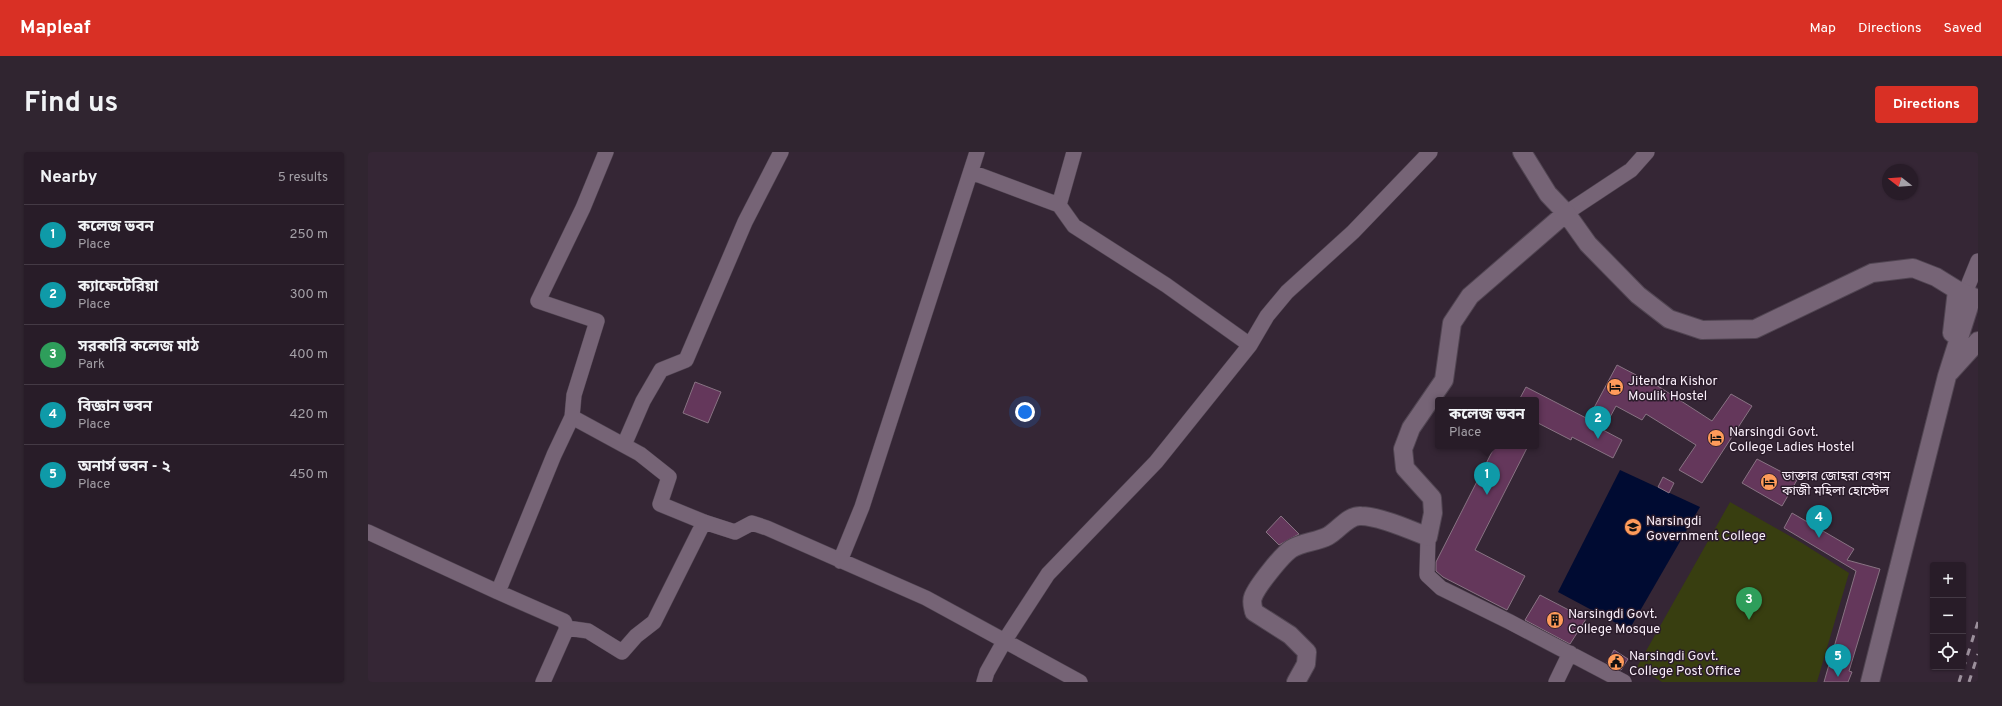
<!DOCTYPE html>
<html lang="en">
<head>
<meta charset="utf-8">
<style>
	body { margin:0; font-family:Overpass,"Noto Sans Bengali",sans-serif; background:#302530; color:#f1f3f6 }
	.controls { position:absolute; right:12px; bottom:12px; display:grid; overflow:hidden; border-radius:4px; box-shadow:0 1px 3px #0004 }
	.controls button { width:36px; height:36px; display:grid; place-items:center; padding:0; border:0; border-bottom:1px solid #443a45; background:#281c28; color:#f1f3f6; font:20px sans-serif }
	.compass { position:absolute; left:1514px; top:12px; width:36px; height:36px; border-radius:50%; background:#281c28; box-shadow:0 1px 3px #0004; rotate:287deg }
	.you { position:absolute; left:657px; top:260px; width:14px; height:14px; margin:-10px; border:3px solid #fff; border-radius:50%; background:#1a73e8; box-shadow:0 0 0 6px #1a73e833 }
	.badge { display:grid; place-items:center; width:26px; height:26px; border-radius:50%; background:#d93025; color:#fff; font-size:13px; font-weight:700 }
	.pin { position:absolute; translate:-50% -33px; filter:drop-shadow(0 1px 2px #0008) }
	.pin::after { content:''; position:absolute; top:21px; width:14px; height:12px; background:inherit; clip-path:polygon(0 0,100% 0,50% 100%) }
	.popup { position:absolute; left:1067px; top:245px; width:104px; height:52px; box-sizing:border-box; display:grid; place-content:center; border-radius:4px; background:#281c28; filter:drop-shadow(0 1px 3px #0005); font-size:13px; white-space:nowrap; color:#a5a1a8 }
	.popup b { font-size:15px; color:#f1f3f6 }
	.popup::after { content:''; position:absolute; left:50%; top:100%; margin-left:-8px; border:8px solid transparent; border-top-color:#281c28 }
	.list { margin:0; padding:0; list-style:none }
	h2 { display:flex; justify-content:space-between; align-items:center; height:52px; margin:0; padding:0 16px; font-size:17px }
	h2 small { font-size:13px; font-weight:400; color:#a5a1a8 }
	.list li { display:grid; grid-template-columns:26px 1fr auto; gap:12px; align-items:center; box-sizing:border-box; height:60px; padding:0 16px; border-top:1px solid #443a45 }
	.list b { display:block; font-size:15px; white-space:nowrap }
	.list p { margin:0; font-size:13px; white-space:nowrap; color:#a5a1a8 }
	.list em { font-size:13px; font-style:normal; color:#a5a1a8 }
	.icon { flex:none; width:22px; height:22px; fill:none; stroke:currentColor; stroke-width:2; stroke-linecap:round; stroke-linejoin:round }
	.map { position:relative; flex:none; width:1610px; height:530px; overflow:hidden; border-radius:4px }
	header { display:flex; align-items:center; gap:24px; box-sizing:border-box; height:56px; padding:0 20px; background:#d93025; color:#fff }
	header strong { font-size:19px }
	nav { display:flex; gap:22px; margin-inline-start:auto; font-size:14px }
	.intro { display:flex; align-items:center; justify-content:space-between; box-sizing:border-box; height:96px; padding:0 24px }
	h1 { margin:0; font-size:28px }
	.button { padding:10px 18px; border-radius:4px; background:#d93025; color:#fff; font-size:14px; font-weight:700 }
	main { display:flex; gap:24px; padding:0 24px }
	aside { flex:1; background:#281c28; border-radius:4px; box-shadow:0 1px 3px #0004 }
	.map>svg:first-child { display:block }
</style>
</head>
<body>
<header>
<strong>Mapleaf</strong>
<nav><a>Map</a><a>Directions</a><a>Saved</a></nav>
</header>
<div class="intro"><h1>Find us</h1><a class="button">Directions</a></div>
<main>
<aside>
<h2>Nearby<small>5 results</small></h2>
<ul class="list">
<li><span class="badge" style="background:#0f9aa8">1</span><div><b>কলেজ ভবন</b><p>Place</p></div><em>250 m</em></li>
<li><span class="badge" style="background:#0f9aa8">2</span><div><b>ক্যাফেটেরিয়া</b><p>Place</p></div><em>300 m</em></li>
<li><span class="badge" style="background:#2e9e5b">3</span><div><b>সরকারি কলেজ মাঠ</b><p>Park</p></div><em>400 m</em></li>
<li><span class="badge" style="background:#0f9aa8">4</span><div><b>বিজ্ঞান ভবন</b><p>Place</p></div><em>420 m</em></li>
<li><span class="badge" style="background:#0f9aa8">5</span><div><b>অনার্স ভবন - ২</b><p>Place</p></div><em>450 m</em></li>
</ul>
</aside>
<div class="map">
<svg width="1610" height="530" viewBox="0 0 1610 530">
	<rect width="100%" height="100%" fill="#352635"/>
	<path fill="#383e10" d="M1362,350L1434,391L1481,421L1449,530H1294L1269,515Z"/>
	<path fill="#000b32" d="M1252,318L1332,355L1261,478L1190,440Z"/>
	<path fill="#64375b" stroke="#887383" d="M1249,213L1293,236L1344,269L1363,242L1384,254L1334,331L1311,318L1328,293L1278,262L1274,268L1248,254L1235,278L1254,288L1245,306L1204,285L1203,288L1168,270V248H1151L1158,235L1220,267Z
		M327,230L353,240L340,271L315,261Z
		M1127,294H1160L1107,398L1157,424L1139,458L1075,425L1068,419V410Z
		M1389,307L1429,328L1414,354L1374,331Z
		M1295,325L1306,331L1301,341L1290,335Z
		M1424,361L1486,397L1479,408L1512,417L1481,519L1484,520L1480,530H1456L1488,419L1416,376Z
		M913,364L931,382L911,393L898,380Z
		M1172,443L1218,467L1202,492L1157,468Z
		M1246,498L1260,507L1253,518L1239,511Z"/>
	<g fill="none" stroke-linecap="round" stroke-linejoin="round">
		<g stroke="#514552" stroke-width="16">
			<path id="minor" d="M706,0L691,53L706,74L798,133L882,193
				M603,20L691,53
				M1198,61L1263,18L1279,0
				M1597,141L1610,109
				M204,265L272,302L301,325L292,352L336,370L367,380L384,371L399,376L558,446L712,530
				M256,293L275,249L293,218L318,208L377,70L413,0
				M0,380L130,440
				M1060,385L1059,423L1073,436L1142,470L1256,530
				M472,409L494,355L609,0
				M199,476L220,479L254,500L268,484L286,470L336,370
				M175,530L199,476L196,469L130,440L186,303L204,265L206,243L229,169L170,149L215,56L238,0
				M616,530L619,520L637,488L680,422L788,310L882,193L899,164L919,140L985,80L1062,0
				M1188,530L1202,501"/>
		</g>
		<g stroke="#514552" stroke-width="20">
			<path id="tertiary" d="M1154,0L1180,42L1198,61L1220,92L1270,143L1301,167L1334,178L1387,177L1504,121L1545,116L1568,125L1589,138L1610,147
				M1584,181L1589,138
				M1582,220L1610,189
				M928,530L938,512L939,500L922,483L886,460C885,455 883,450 885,445C889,434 914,403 923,397C934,390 949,390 960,384C971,378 980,363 993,364C1011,364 1043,378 1060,385L1065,361L1064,346L1037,316L1035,297L1043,276L1076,228L1084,171L1102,144L1198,61
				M1502,530L1579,224L1604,145"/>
		</g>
		<use href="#minor" stroke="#766476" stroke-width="15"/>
		<use href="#tertiary" stroke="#766476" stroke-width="18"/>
		<path stroke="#9c909c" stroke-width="3" stroke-dasharray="7 7" stroke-linecap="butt" d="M1591,530L1610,470
			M1601,530L1610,502"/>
	</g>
	<defs>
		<g id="hotel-disc" transform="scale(0.9)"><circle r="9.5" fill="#ff9b5a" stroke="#2b1c2b"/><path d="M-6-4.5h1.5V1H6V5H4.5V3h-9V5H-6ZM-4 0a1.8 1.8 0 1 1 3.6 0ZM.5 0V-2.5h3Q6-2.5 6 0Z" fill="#111"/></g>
		<g id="university-disc" transform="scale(0.9)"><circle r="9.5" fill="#ff9b5a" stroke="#2b1c2b"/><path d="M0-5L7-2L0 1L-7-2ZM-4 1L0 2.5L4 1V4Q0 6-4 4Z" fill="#111"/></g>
		<g id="building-disc" transform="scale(0.9)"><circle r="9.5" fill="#ff9b5a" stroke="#2b1c2b"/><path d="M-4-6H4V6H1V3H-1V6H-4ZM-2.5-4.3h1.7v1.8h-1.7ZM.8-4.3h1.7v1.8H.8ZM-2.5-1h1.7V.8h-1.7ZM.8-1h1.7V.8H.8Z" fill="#111"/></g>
		<g id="civic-disc" transform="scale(0.9)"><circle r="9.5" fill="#ff9b5a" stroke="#2b1c2b"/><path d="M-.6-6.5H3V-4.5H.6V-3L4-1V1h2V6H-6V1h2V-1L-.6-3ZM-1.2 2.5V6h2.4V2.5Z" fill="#111"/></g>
	</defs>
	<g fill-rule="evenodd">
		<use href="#hotel-disc" x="1247" y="235"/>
		<use href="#hotel-disc" x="1348" y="286"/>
		<use href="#hotel-disc" x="1401" y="330"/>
		<use href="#university-disc" x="1265" y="375"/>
		<use href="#building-disc" x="1187" y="468"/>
		<use href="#civic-disc" x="1248" y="510"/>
	</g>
	<g text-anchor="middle" stroke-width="3" stroke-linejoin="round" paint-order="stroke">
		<g font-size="13" fill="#faeffa" stroke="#2b1c2b" text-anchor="start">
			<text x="1260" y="233">Jitendra Kishor<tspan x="1260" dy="15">Moulik Hostel</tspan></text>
			<text x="1361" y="284">Narsingdi Govt.<tspan x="1361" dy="15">College Ladies Hostel</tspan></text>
			<text x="1414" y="328">ডাক্তার জোহরা বেগম<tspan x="1414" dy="15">কাজী মহিলা হোস্টেল</tspan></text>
			<text x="1278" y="373">Narsingdi<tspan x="1278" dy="15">Government College</tspan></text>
			<text x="1200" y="466">Narsingdi Govt.<tspan x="1200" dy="15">College Mosque</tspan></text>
			<text x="1261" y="508">Narsingdi Govt.<tspan x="1261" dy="15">College Post Office</tspan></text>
		</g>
	</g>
</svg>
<div class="controls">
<button>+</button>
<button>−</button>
<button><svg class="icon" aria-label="locate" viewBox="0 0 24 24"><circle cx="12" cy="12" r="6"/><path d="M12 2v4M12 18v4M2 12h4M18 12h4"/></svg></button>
</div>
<svg class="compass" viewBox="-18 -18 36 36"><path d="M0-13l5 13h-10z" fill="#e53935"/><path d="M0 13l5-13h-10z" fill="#a5a1a8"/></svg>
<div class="you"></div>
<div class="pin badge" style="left:1119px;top:343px;background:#0f9aa8">1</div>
<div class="popup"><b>কলেজ ভবন</b>Place</div>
<div class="pin badge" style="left:1230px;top:287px;background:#0f9aa8">2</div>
<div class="pin badge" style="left:1381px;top:468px;background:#2e9e5b">3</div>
<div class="pin badge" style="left:1451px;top:386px;background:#0f9aa8">4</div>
<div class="pin badge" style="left:1470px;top:525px;background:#0f9aa8">5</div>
</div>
</main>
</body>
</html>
